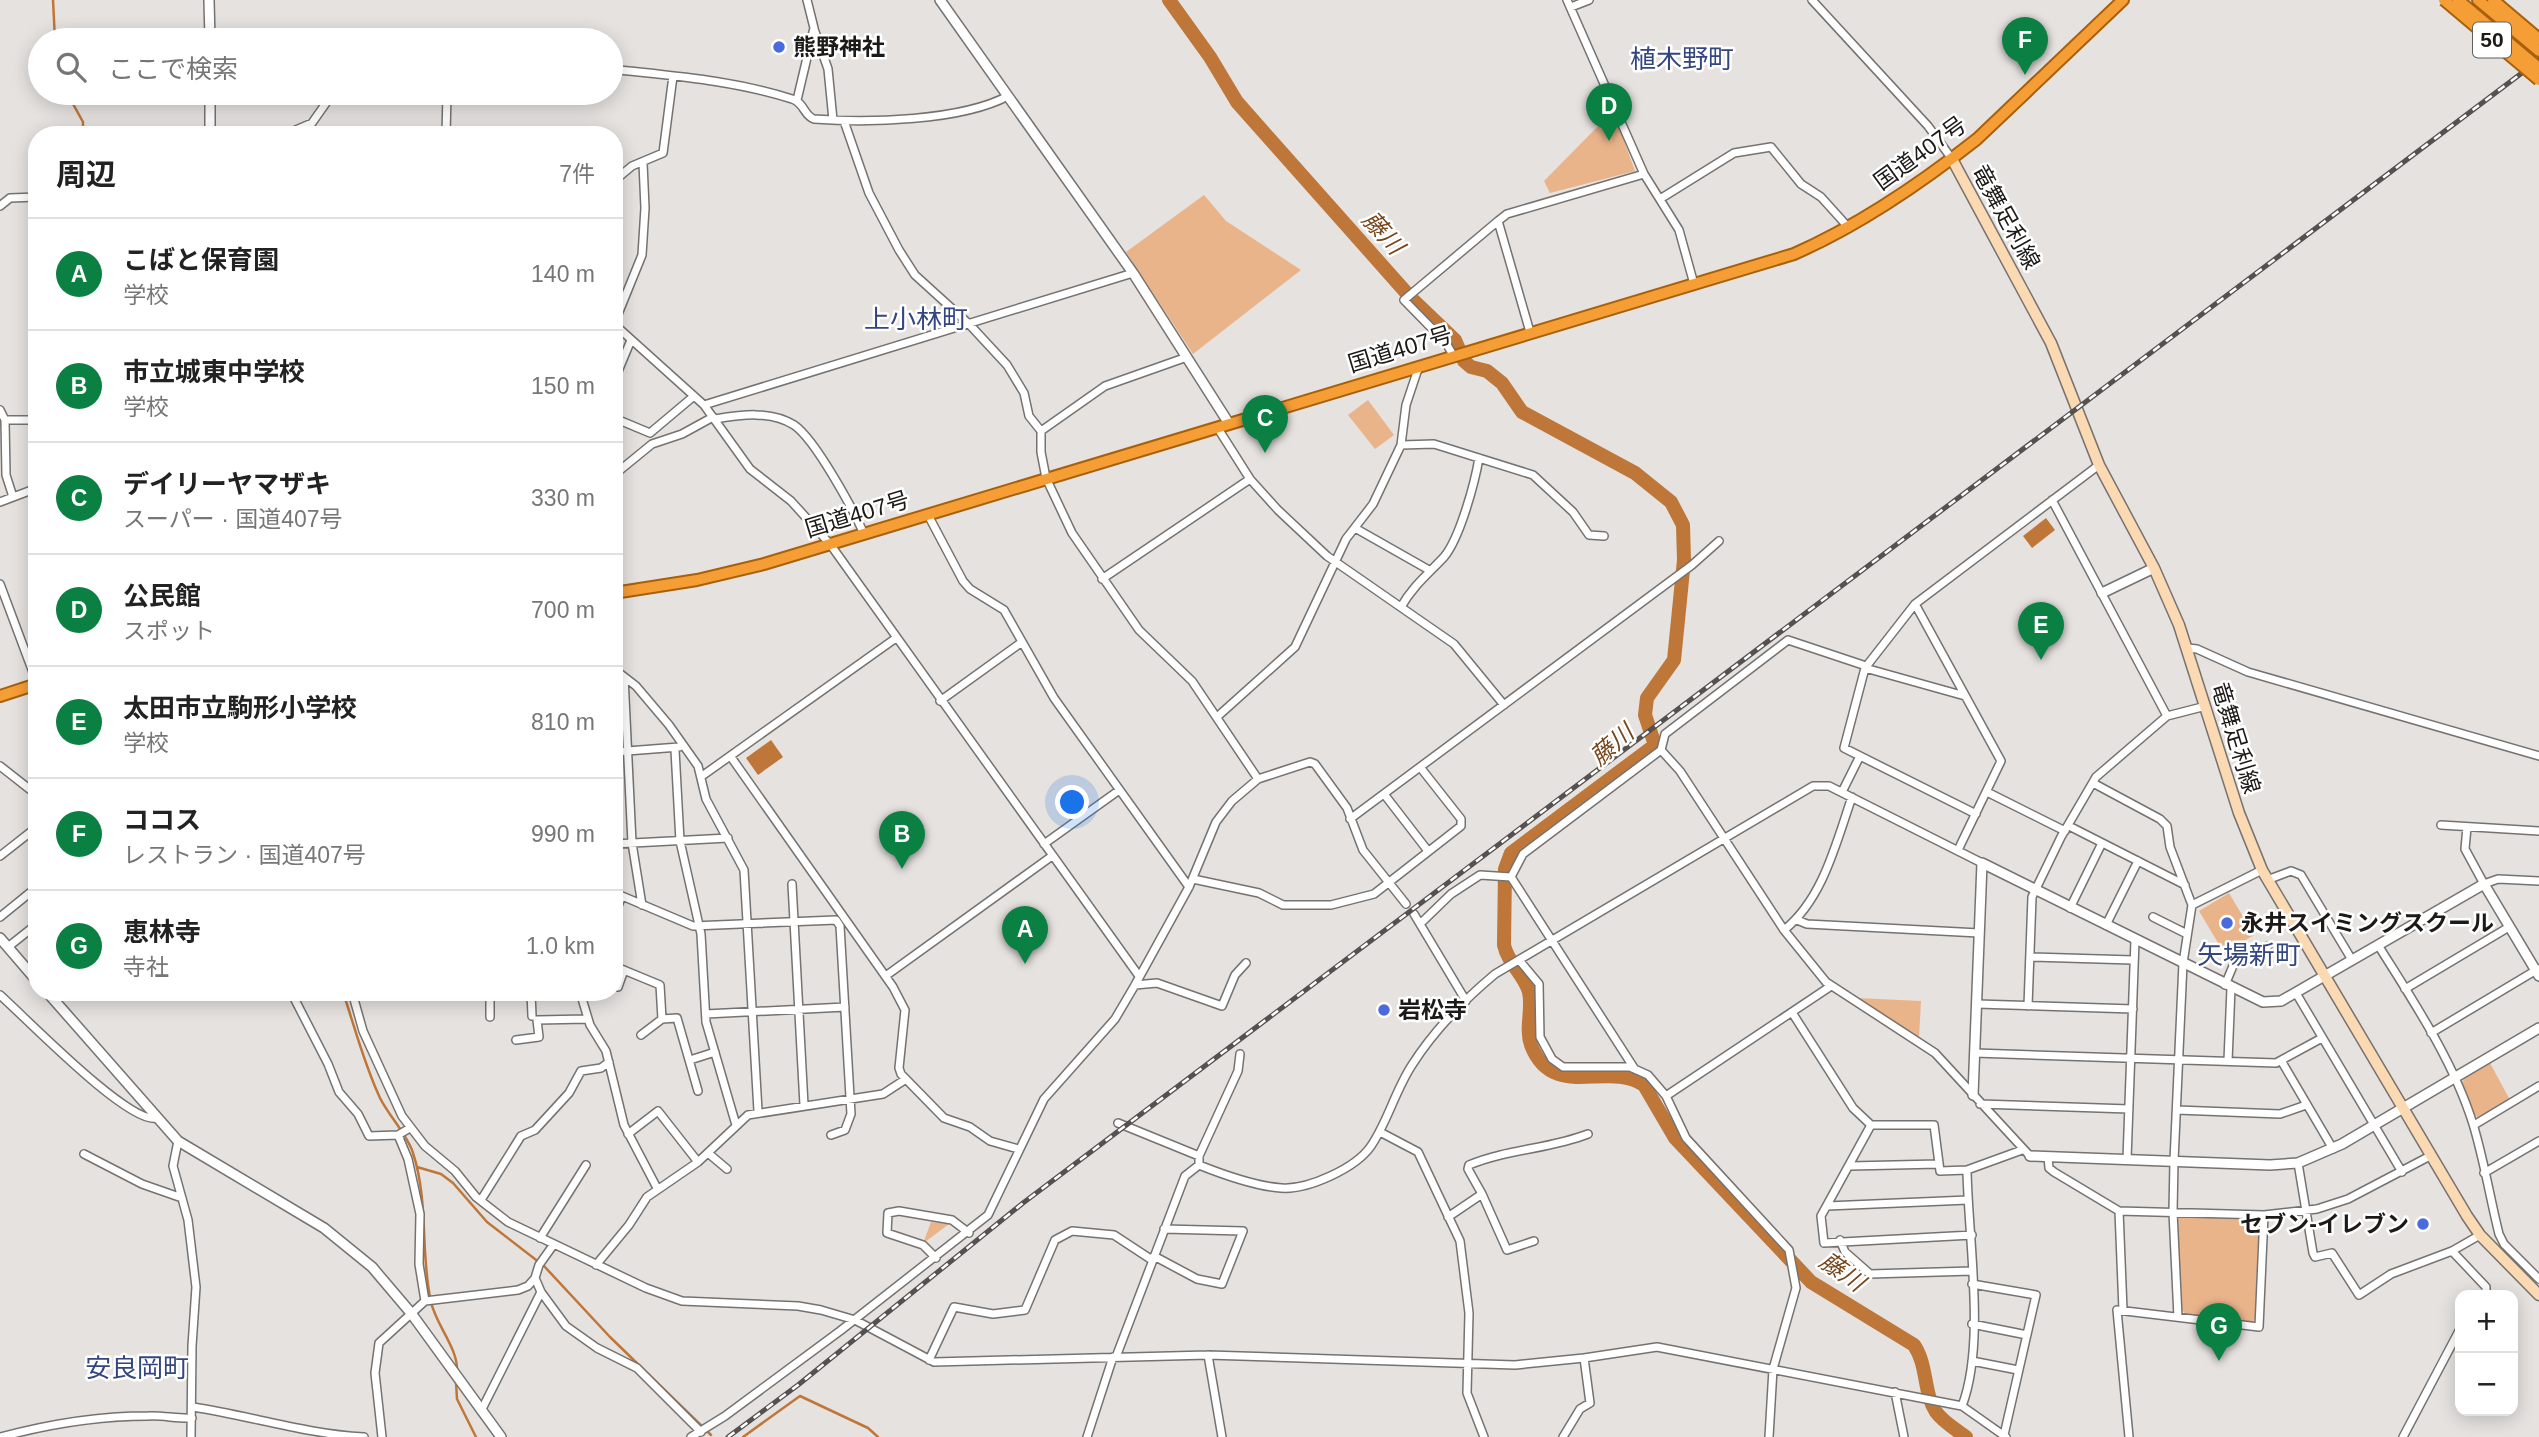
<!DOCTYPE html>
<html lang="ja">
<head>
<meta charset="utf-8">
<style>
	body { margin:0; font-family:Helvetica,"Noto Sans JP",sans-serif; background:#f2f2f2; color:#222 }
	.controls { position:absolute; right:21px; bottom:21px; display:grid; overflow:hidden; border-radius:14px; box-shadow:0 4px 18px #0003 }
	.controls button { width:63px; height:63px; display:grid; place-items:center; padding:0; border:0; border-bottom:2px solid #e0e0e0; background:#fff; color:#222; font:35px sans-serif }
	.you { position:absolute; left:1073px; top:803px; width:24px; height:24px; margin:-18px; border:5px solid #fff; border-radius:50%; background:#1a73e8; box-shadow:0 0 0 10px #1a73e833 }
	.badge { display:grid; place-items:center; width:46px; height:46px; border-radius:50%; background:#0b8043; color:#fff; font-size:23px; font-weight:700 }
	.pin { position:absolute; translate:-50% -58px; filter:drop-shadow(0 2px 4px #0008) }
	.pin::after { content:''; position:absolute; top:37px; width:24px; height:21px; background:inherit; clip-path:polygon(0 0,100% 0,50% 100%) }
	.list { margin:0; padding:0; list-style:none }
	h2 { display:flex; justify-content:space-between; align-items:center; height:91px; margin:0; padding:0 28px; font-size:30px }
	h2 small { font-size:23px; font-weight:400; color:#767676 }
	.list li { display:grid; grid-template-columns:46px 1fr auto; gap:21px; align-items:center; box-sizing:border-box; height:112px; padding:0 28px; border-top:2px solid #e0e0e0 }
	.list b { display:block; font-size:26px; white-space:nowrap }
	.list p { margin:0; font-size:23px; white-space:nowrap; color:#767676 }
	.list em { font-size:23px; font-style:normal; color:#767676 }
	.icon { flex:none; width:38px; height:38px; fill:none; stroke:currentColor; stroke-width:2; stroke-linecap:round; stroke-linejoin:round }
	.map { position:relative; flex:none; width:2539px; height:1437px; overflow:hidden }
	.search { position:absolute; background:#fff; box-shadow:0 4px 18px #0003; left:28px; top:28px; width:595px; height:77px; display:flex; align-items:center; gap:18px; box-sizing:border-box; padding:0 24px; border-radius:38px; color:#767676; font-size:26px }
	.panel { position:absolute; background:#fff; box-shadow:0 4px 18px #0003; left:28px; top:126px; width:595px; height:875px; border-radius:28px }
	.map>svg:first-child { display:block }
</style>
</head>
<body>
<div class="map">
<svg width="2539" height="1437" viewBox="0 0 2539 1437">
	<rect width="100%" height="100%" fill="#e6e2df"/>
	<path fill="#eab48b" d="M1613,111L1635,171L1550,193L1544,181Z
		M123,127V135H89L91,128Z
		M1204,195L1226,221L1301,270L1193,354L1126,252Z
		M1368,400L1394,435L1375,449L1348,415Z
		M2229,893L2254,935L2224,953L2199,911Z
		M1857,998L1921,1001L1919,1038Z
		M2490,1063L2510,1100L2479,1118L2472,1113L2461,1085L2465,1077Z
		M2181,1216L2259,1220L2255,1319L2251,1323L2186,1314L2181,1309L2177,1220Z
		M931,1222L949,1224L925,1242L924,1241Z"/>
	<path fill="#bf7639" d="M2046,518L2055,530L2032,548L2023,536Z
		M771,740L783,757L758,775L746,758Z"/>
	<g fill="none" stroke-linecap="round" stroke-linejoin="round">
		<path stroke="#bf7639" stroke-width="2.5" d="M53,0L55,40
			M67,93L83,122V135
			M343,992C355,1028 364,1064 380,1098C389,1116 408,1136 413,1153C429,1202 420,1253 431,1302C436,1325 458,1348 457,1371
			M417,1167L441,1174L453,1183L487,1222L544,1266L610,1337L711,1435
			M456,1382L457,1399L476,1437
			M743,1437L800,1396L868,1428L878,1437"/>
		<path stroke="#bf7639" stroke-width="14" d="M1169,0L1210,57L1237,102L1411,298L1455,340L1464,361L1471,367L1487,371L1502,383L1522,412L1635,473L1671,502L1683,525L1684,560L1674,660L1647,698L1645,715L1655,745L1511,853L1505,869L1504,945C1508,964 1524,974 1529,992C1533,1009 1525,1028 1531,1045C1553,1102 1608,1060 1644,1085L1675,1138L1811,1282L1914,1345C1928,1366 1923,1392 1936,1412C1943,1422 1957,1430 1966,1437"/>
		<g stroke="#76726f" stroke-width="10">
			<path id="minor" d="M1567,0L1644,174L1679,230L1694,284
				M1812,0L1928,126L1952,159
				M1571,7L1589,0
				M814,29L828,69L833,120
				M611,69C672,76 733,80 792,99C804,102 804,116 814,119C868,123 961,121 1008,96
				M797,100L814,28L807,0
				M844,121L869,193L899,250L915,275L969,324L1007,365L1024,393L1029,416L1041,431V452L1046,478L1072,533L1139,630L1192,681L1258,779
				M284,135L312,123L333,93
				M446,135L447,93
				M614,181L632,166L663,153L673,76
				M1660,199L1734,153L1771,147L1801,184L1821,197L1849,228
				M0,206L10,198L37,197
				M614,324L704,405L750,469L791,501L830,544L1139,976
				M614,324L642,255L645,208L643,163
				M1530,332L1498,221L1507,214L1644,174
				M1453,355L1446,343L1404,300L1498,221
				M614,381L631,340
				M704,405L1133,273
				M0,410L5,420L6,475L13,497
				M614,418L650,433L694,396
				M715,419C740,415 771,410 794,425C815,439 853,509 864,534
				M5,420H37
				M1217,427L1250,479L1278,510L1327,556L1454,644L1504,705
				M1041,431L1105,386L1187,357
				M1401,445L1434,444L1533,475L1573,512L1589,535L1604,536
				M614,475L652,444L682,434L713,417
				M2052,500L2167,716
				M0,502L37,488
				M928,515L963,581L970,589L1004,610L1054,698L1189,887
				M1355,528L1429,570
				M1102,579L1250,479
				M0,584L37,683
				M1915,604L2001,761L1958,850
				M1401,607C1412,587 1429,573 1444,557C1460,538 1475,482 1479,458
				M2188,648L2197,649L2248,672L2539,756
				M1866,666L1788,640L1665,734L1661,750L1680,771L1784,930L1826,982L1935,1053L2030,1156
				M1865,668L1965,696
				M614,669L636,686L669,725L698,766L706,799L744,870L758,1111
				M624,677L632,843L642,905
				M940,701L1022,642
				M1217,717L1295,647L1346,539L1373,504L1401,445L1406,405L1419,366
				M675,750L680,841L701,934L706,1022L736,1125
				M614,752L679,747
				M731,757L893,987L905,1010L899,1068L901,1074L944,1118L970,1127L990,1141L1018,1149
				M0,766L37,795
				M702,776L896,638
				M2093,783L2160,819L2167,826L2170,847L2192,905L2183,963L2174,1161L2173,1212L2178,1317
				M1842,792L1860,756
				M1987,792L2065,831
				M1384,794L1428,851
				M1976,814L1844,748L1865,668L1915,604L2099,465
				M1350,819L1692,565L1719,541
				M2441,825L2539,831
				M2069,826L2185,885
				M2467,827L2465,849L2484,884L2498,879L2539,881
				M614,844L728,838
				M1044,844L1118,791
				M0,856L37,827
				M1511,877L1634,1068
				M1511,877L1523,854L1661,750
				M1193,879L1259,893L1283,905H1331L1374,894L1461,826V819L1420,767
				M2267,880L2291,871L2301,875L2352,960
				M792,884L804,1105
				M2192,905L2262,870
				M2070,908L2102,843
				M1414,914L1466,1001
				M614,915L622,896L693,926L836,920L840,926L851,1114L845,1130L831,1135
				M0,917L37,887
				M2153,917L2187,934
				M1797,920L1807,924L1979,933
				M1421,923L1451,894L1480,875L1511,877
				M2106,925L2138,861
				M1784,930C1823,899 1836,843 1852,797
				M2378,945C2413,1001 2453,1060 2473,1124C2484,1160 2490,1198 2499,1234L2504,1244L2539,1279
				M8,947L37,924
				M2030,957L2133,960
				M1519,960L1539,984L1540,1037L1552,1059L1563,1067H1630L1648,1075L1666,1096L1686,1138L1789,1250L1796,1288L1773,1369L1769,1437
				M614,966L660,985L662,1019L677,1018L698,1091
				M887,975L1052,856
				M1135,985L1157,983L1222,1006L1235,975L1246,963
				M2225,985L2233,966L2268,946
				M618,987L624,970
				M2405,989L2509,927
				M291,992L328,1064L339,1092L358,1114L369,1136L398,1135L410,1128
				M352,992L363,1031L402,1116L425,1146L455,1171L476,1197L508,1222L646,1288L682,1301L798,1306L821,1310L855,1320L934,1362L1208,1355L1515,1365L1584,1358L1657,1347L1962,1406L2006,1437
				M490,992V1017
				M531,992L532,1016
				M580,992L590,1025L606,1051L624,1125L657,1188
				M2296,993L2402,1172
				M0,995C25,1017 128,1124 156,1118
				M1977,1004L2133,1009
				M2028,1006L2032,897L2061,837L2096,777L2167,716L2206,706
				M706,1014L845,1007
				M1793,1014L1853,1108L1871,1125H1934L1940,1171L1967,1170L2022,1150
				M2431,1033L2538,969
				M641,1035L662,1019
				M516,1040L539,1037L537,1020L587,1019
				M1975,1053L2276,1063L2322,1038
				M690,1060L715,1052
				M2228,1061L2231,988
				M2282,1062L2333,1149
				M1666,1096L1831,986
				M1980,1104L2129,1109
				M2177,1110L2280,1114L2306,1105
				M1118,1123L1199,1156
				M1871,1125L1821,1216L1824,1243L1972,1235
				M2474,1125L2539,1086
				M1380,1132L1418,1152L1460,1241L1469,1313L1467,1393L1484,1437
				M628,1134L658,1111L698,1162
				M178,1141L173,1166L188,1220L196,1287L192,1346L191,1437
				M708,1153L727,1169
				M84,1154L142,1184L182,1198
				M2048,1157L2049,1168L2054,1172L2119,1211L2264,1215L2317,1209L2348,1199L2430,1156
				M2127,1159L2135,940
				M2298,1163L2313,1253L2315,1257L2332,1253L2359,1295L2391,1274L2452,1251L2480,1235
				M1199,1165V1156L1238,1071L1240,1054
				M1850,1166L1939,1164
				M2484,1173L2539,1141
				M1482,1194L1507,1250L1534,1241
				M481,1200L521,1136L535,1130L569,1093L581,1071L601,1068L609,1062
				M1827,1206L1968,1200
				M2119,1211L2123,1310
				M1448,1217L1482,1194L1468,1169L1469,1165C1507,1149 1550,1149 1588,1134
				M540,1238L586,1165
				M1840,1240L1845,1252L1870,1274L1972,1271
				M554,1244L539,1265L535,1278L541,1292L566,1326L597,1348L637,1368L701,1432
				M2452,1251L2486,1287V1295
				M1154,1256L1197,1279L1222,1284L1243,1231L1164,1229
				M936,1258L923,1245L887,1233L888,1213L899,1211L952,1220L969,1233
				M596,1265L629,1225L647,1197L698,1162L748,1115L883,1094L906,1079
				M1972,1284L2036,1295L2004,1435
				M425,1301L518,1290L528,1286L535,1278
				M1972,1324L2027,1335
				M1208,1355L1222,1437
				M1116,1357L1185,1176L1199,1165C1224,1175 1254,1186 1281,1188C1308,1190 1356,1168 1371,1146C1388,1121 1395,1091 1412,1065C1433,1032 1465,999 1495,974L1813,786H1829L1982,863
				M929,1360L954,1307L993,1314L1025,1310L1055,1240L1072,1231L1114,1235L1152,1260
				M1972,1361L2018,1370
				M1895,1392L1904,1437
				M1962,1406C1986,1343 1968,1238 1967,1170
				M193,1407C251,1416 306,1434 364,1437
				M481,1411L541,1292
				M1,1437C49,1424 98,1416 148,1416C163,1415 177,1419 192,1418
				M382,1437L375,1373L379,1343L425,1301L419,1264L420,1214L408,1159L398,1135
				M691,1437L725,1416L840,1331L988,1215L1044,1099L1115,1019L1135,985L1189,887L1216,822L1232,801L1258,779L1310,762L1315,764L1347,808L1363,850L1406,904
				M1087,1437L1113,1357
				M1563,1437L1580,1409L1590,1403L1584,1358
				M2129,1437L2117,1310L2259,1327L2264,1215
				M2403,1437L2460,1329"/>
		</g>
		<g stroke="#76726f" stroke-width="12">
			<path id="tertiary" d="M209,0L210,40
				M940,0L1133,273L1228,422
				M210,93V135
				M2102,593L2154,568
				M0,938L37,981
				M47,992L178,1141L324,1228L372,1267L411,1313L501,1437
				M1973,1095L1982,863L2263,1002L2281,1001L2484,884L2539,976
				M2030,1156L2270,1165L2298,1163L2342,1144L2539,1028"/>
		</g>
		<g stroke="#76726f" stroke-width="13">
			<path id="secondary" d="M1952,159L2051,343L2099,465L2154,568L2179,625L2239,813L2262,870L2467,1216L2480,1235L2539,1295"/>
		</g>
		<g stroke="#a8600b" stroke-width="14">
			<path id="trunk" d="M2478,0L2539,51
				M2493,0L2539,39
				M614,593L697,580L764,564L1794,254C1860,225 1920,184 1977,139L2123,0
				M0,696L37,684"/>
		</g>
		<use href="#minor" stroke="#fff" stroke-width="7"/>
		<use href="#tertiary" stroke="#fff" stroke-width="9"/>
		<use href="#secondary" stroke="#fbdab3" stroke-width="10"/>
		<use href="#trunk" stroke="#f69e36" stroke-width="10"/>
		<g stroke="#545150" stroke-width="5">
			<path id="rail" d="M728,1437L798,1385L1023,1203L2539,60"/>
		</g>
		<use href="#rail" stroke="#fff" stroke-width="2.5" stroke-dasharray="8" stroke-linecap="butt"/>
		<g stroke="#a8600b" stroke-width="14" stroke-linecap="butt">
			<path id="trunk-bridge" d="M2444,0L2539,80
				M2458,0L2539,68"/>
		</g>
		<use href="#trunk-bridge" stroke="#f69e36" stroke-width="10"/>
	</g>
	<g fill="#496bde" stroke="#fff" stroke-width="2.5">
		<circle cx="779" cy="47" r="7"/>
		<circle cx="2227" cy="923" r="7"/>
		<circle cx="1384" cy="1010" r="7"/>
		<circle cx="2423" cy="1224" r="7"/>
	</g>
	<g text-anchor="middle" stroke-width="5" stroke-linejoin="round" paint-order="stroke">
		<rect fill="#fff" stroke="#605f5e" stroke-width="2" x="2473" y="22.5" width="38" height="35" rx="5"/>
		<g font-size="21" font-weight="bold" fill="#1c1a19">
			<text x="2492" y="47">50</text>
		</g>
		<g font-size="23" font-weight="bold" fill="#1c1a19" stroke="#fff" text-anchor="start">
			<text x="793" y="55">熊野神社</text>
			<text x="2241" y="931">永井スイミングスクール</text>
			<text x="1398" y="1018">岩松寺</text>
			<text x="2409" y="1232" text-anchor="end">セブン-イレブン</text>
		</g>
		<g font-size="23" fill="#1c1a19" stroke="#fff">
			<text transform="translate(1920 153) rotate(-36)" y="8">国道407号</text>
			<text transform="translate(2006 217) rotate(61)" y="8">竜舞足利線</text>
			<text transform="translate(1400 349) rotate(-17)" y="8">国道407号</text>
			<text transform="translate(857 514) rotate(-17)" y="8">国道407号</text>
			<text transform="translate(2236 738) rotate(73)" y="8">竜舞足利線</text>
		</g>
		<g font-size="24" font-style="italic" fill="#774519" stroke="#fff">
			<text transform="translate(1383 233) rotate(48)" y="8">藤川</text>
			<text transform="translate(1612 745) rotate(-41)" y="8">藤川</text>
			<text transform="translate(1842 1272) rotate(35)" y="8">藤川</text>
		</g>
		<g font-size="26" fill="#334680" stroke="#fff">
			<text x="1682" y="68">植木野町</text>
			<text x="916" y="328">上小林町</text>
			<text x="2249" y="964">矢場新町</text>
			<text x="137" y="1377">安良岡町</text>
		</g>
	</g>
</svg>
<div class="controls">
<button>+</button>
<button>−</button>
</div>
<div class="you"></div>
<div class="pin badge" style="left:1025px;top:964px">A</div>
<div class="pin badge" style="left:902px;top:869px">B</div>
<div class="pin badge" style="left:1265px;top:453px">C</div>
<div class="pin badge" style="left:1609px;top:141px">D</div>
<div class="pin badge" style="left:2041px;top:660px">E</div>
<div class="pin badge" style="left:2025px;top:75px">F</div>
<div class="pin badge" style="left:2219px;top:1361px">G</div>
<div class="search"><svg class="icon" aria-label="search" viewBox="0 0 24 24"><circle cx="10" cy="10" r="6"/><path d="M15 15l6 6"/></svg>ここで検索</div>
<section class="panel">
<h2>周辺<small>7件</small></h2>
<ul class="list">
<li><span class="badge">A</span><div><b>こばと保育園</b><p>学校</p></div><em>140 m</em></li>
<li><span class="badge">B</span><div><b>市立城東中学校</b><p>学校</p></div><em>150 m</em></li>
<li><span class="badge">C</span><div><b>デイリーヤマザキ</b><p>スーパー · 国道407号</p></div><em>330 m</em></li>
<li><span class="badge">D</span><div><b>公民館</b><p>スポット</p></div><em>700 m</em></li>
<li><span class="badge">E</span><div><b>太田市立駒形小学校</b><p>学校</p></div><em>810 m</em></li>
<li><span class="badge">F</span><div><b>ココス</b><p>レストラン · 国道407号</p></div><em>990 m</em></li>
<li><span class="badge">G</span><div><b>恵林寺</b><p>寺社</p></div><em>1.0 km</em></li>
</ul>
</section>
</div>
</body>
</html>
